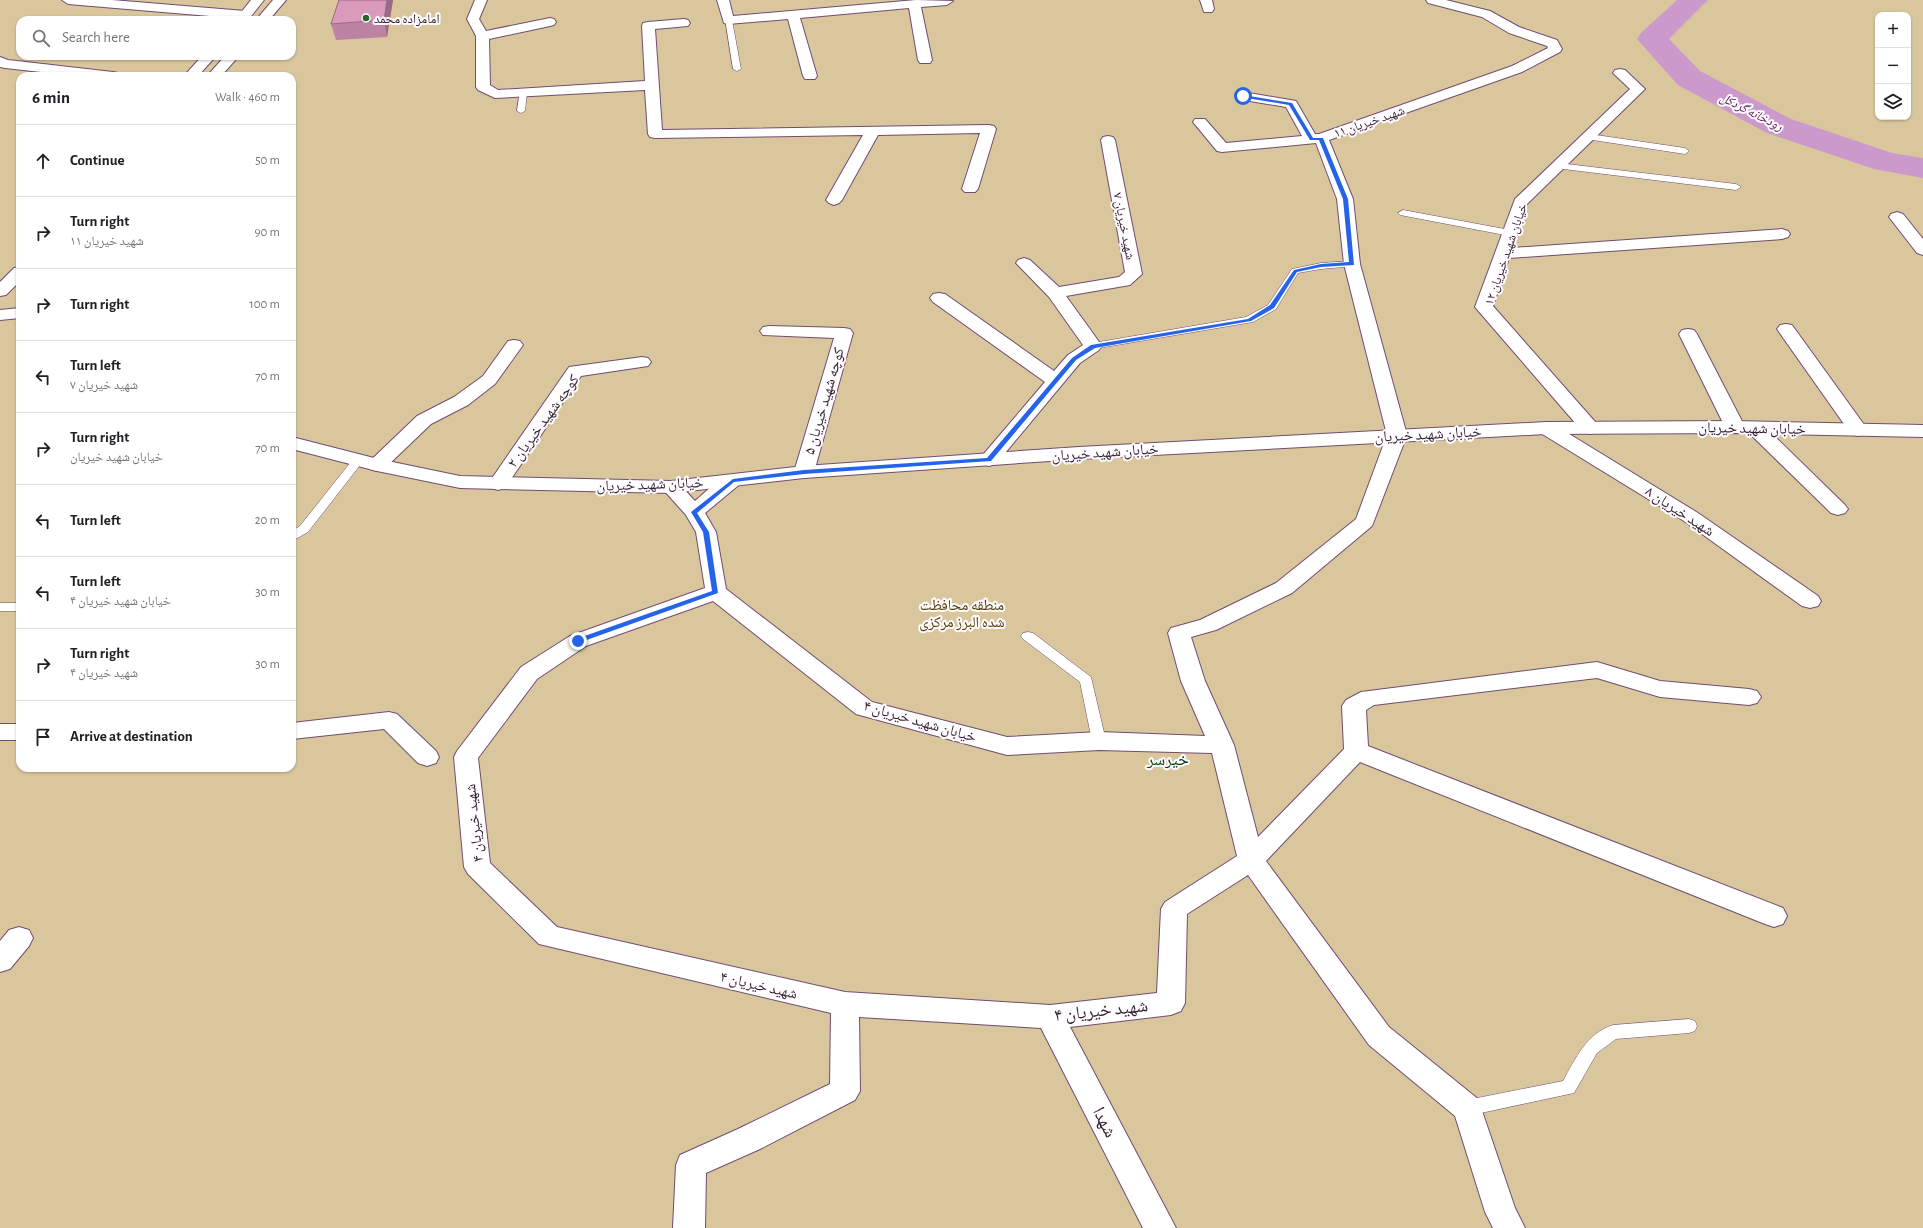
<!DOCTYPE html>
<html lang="en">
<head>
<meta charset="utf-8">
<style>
	body { margin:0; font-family:"Alegreya Sans","Noto Naskh Arabic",sans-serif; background:#f6f6f6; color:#202124 }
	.controls { position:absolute; right:12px; top:12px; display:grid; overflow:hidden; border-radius:8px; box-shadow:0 1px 3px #0004 }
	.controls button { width:36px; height:36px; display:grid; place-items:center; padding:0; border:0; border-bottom:1px solid #e0e0e0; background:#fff; color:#202124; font:20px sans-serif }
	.stop { position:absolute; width:12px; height:12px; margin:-9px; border:3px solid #2563eb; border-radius:50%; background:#fff }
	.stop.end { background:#2563eb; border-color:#fff; box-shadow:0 1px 4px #0008 }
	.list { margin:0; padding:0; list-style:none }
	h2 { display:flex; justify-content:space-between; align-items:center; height:52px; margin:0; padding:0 16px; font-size:17px }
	h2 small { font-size:13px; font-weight:400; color:#757577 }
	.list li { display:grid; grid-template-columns:26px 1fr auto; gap:12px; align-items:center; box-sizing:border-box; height:72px; padding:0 16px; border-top:1px solid #e0e0e0 }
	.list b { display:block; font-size:15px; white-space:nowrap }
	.list p { margin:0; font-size:13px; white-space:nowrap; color:#757577 }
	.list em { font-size:13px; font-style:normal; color:#757577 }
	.icon { flex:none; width:22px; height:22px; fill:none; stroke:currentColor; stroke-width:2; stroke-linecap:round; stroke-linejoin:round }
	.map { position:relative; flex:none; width:1923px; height:1228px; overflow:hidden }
	.search { position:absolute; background:#fff; box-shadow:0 1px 3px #0004; left:16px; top:16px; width:280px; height:44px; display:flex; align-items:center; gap:10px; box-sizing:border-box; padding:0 14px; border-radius:12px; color:#757577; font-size:15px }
	.panel { position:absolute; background:#fff; box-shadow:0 1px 3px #0004; left:16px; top:72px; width:280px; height:700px; border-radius:12px }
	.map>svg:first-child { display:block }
</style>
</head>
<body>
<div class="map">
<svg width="1923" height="1228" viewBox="0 0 1923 1228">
	<rect width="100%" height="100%" fill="#f5ccf4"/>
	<path fill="#d9c69c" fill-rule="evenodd" d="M0,0H1923V1228H0ZM1878,15H1908V117H1878ZM20,20H292V56H20ZM20,76H292V768H20Z"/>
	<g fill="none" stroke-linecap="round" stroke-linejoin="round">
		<path fill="#cb99cb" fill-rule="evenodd" d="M1677,0H1708L1669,39L1700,71L1791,119L1892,153L1923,158V178L1874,169L1767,133L1678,85L1637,39L1641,33Z"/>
		<g stroke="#714d71" stroke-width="1">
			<path id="service" d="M725,18L732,20L741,69L737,71L733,69Z
				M520,90H526L527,92L525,111L521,113L517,111Z
				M1589,134L1685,148L1689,151L1685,154L1586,139V135Z
				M1558,163L1736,184L1741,187L1736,190L1555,168V164Z
				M1403,210L1510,230L1515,233L1510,236L1400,215L1398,213Z
				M1352,261L1355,262L1357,264L1355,266L1321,269L1298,273L1276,309L1253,322L1093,349L1088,346L1093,343L1246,317L1268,305L1292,269L1321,263Z
				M358,457L364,460L308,532L292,541V531L300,526L354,458Z
				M0,603H20V611H0Z
				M1028,632L1033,633L1091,677L1106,741L1104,745L1099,746L1094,745L1092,741L1080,682L1023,639L1021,636L1023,633Z
				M1689,1019L1695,1021L1697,1026L1695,1031L1689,1033L1616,1039L1597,1053L1574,1093L1467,1116L1461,1114L1458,1108L1461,1102L1467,1100L1563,1081C1576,1058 1586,1034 1613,1025Z"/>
		</g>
		<g stroke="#714d71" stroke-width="2">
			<path id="minor" d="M62,0H112L245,11L251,15L245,19L68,4Z
				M475,0H487L479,19L486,31L550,18L554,19L556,22L554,25L550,26L489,39L490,85L498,90L645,81L642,26L643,23L648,22L684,19L688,20L690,23L688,26L655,29L662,130L989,125L994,126L996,129L978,189L975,192H965L962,189L980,133L878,135L842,200L839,203L834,205L829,203L826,200L863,135L655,138L650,137L648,134L645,90L495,98L478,90L476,87V36L467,19Z
				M717,0H729L733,16L916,0L953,1L947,5L921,7L932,60L930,63H920L918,60L909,8L800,18L817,76L815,79H805L803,76L788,19L728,24L724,23Z
				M1200,0H1212L1214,9L1212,12H1204Z
				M1426,0H1446L1490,11L1519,27L1557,40L1562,49L1560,52L1522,72L1329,140L1353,199L1360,264L1407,435L1372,526L1292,593L1216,630L1191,637L1205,681L1234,745L1258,837L1344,749L1342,706L1346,700L1361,692L1597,662L1660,681L1749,689L1757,691L1761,697L1757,703L1749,705L1660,697L1597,678L1374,705L1366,710L1368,746L1783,908L1787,916L1783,924L1774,927L1765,924L1360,762L1266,861L1389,1027L1478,1099L1515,1208L1525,1228H1493L1485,1212L1455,1116L1369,1045L1248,875L1187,914L1185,1003L1181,1011L1171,1015L1070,1027L1176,1228H1143L1041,1028L859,1017L860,1091L855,1100L760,1149L706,1173L705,1228H673L676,1165L680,1155L738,1129L830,1084L831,1013L539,944L468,874L464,867L454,757L457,751L521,667L570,636L705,588L696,532L686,515L661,487L664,483C679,479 685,491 695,501C708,491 723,471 740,476L743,480L740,484L705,513L716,532L726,589L872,702L1007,737L1099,732L1205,736L1181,681L1168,633L1171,628L1200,620L1276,583L1356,519L1387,435L1344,264L1337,199L1316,143L1222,152L1217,151L1193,122L1195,119H1205L1226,143L1302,136L1286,107L1238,99L1236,96L1238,93L1243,92L1296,101L1315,134H1319L1512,66L1548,48L1547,46L1509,33L1482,17L1428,3ZM713,601L856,714L1007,755L1099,750L1212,753L1237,856L1165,902L1161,909L1157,993L1050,1005L845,992L557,927L490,863L478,758L537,679L586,646Z
				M0,57L8,60L113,72L118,73L120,76H77L5,68L0,67Z
				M1620,69L1625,70L1645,89L1527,204L1512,248L1782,229L1788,231L1790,234L1788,237L1782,239L1509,258L1493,306L1597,424L1600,428L1597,432L1590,434L1583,432L1475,307L1515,199L1630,89L1613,73L1615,70Z
				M1108,136L1113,137L1115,140L1142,274L1130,285L1066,296L1102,346L1099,350L1080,363L996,464L989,466L982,464L979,460L982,456L1045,382L933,302L930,298L933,294L939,293L945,294L1054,371L1068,355L1083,345L1049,297L1016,263L1018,260L1024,258L1030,260L1059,287L1119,277L1125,272L1101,140L1103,137Z
				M1897,212L1903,214L1923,239V255L1917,253L1889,217L1891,214Z
				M1786,324L1792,325L1865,426L1868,430L1865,434L1858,436L1851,434L1777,329L1780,325Z
				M769,326L844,328L850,329L853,333L814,472L811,476L804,478L797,476L794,472L834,338L763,335L760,331L763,327Z
				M1688,329L1694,330L1697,334L1745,427L1742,431L1735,433L1728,431L1725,427L1679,334L1682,330Z
				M514,340L520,341L523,345L495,384L468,405L431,424L384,469L377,471L370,469L367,465L370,461L417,416L454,397L483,376L508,341Z
				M642,357L648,358L651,362L648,366L581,376L505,488L498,490L491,488L488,484L569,367Z
				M1546,422L1553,424L1698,513L1818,596L1821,601L1818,606L1810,608L1802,606L1684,521L1539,432L1536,428L1539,424Z
				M1755,422L1762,424L1845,505L1848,509L1845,513L1838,515L1831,513L1748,432L1745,428L1748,424Z
				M389,712L397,714L436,751L439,757L436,763L427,766L418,763L384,729L292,739V723Z
				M0,724H20V740H0Z
				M19,927L29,930L33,938L29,946L10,969L0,972V941L9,930Z"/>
		</g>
		<g stroke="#714d71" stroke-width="2">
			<path id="tertiary" d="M251,0H264L248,20H235Z
				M273,0H286L269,20H256Z
				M202,56H216L198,76H184Z
				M225,56H239L221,76H207Z
				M20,267V281L6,295L0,296V282L14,268Z
				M20,308V318L0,320V310Z
				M1735,421L1923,425V437L1735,433L1546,434L1079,459L804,478L671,493L460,488L377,471L292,449V437L378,459L460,476L671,481L804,466L1079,447L1546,422Z"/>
		</g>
		<use href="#service" fill="#fff" fill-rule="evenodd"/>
		<use href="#minor" fill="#fff" fill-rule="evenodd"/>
		<use href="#tertiary" fill="#fff" fill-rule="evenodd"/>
	</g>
	<path fill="#bc84a2" d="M339,0H393L387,37L336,40L331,24Z"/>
	<path fill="#996b84" d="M387,0H393L387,37L384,20Z"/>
	<path fill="#db99bc" stroke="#996b84" d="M339,0H387L384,20L331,24Z"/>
	<path fill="#2563eb" d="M1243,95L1292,103L1313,138H1323L1348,199L1354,265L1321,267L1297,272L1274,308L1251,321L1095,348L1076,360L991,461L804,474L734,482L697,513L709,532L718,593L581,642H576V639L712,591L703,532L691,512L733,479L804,470L987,458L1072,358L1091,345L1248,319L1270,305L1294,270L1321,264L1349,262L1343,199L1319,140H1310L1289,105L1241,97Z"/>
	<circle fill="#266730" stroke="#fffbff" stroke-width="1.5" cx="366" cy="18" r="4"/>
	<g text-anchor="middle" stroke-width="4" stroke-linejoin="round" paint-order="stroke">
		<g font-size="13" fill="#2e1f2e" stroke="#fffbff" text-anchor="start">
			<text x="374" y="23">امامزاده محمد</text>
		</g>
		<g font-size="13" font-style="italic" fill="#591e5b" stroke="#fffbff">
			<text transform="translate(1752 111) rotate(27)" y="5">رودخانه گردکل</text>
		</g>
		<g font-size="13" fill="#2e1f2e" stroke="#fffbff">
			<text transform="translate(1369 121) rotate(-19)" y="5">شهید خیریان ۱۱</text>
			<text transform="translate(1125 226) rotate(79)" y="5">شهید خیریان ۷</text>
			<text transform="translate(1505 254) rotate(-71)" y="5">خیابان شهید خیریان ۱۲</text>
		</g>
		<g font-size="15" fill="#2e1f2e" stroke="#fffbff">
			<text transform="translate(824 401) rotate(-74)" y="5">کوچه شهید خیریان ۵</text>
			<text transform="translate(543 421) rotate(-54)" y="5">کوچه شهید خیریان ۲</text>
			<text transform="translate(1752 428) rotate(1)" y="5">خیابان شهید خیریان</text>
			<text transform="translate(1428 434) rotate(-3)" y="5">خیابان شهید خیریان</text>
			<text transform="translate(1105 452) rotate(-4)" y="5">خیابان شهید خیریان</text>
			<text transform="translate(650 484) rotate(-2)" y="5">خیابان شهید خیریان</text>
			<text transform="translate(1680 511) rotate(33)" y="5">شهید خیریان ۸</text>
			<text transform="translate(920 721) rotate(16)" y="5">خیابان شهید خیریان ۴</text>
			<text transform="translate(474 823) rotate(-96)" y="5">شهید خیریان ۴</text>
			<text transform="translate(759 985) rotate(13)" y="5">شهید خیریان ۴</text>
		</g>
		<g font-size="15" fill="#533f09" stroke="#fffbff">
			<text x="962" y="610">منطقه محافظت<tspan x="962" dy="17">شده البرز مرکزی</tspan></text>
		</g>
		<g font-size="17" fill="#014312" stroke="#fffbff">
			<text x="1168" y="765">خیرسر</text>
		</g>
		<g font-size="18" fill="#2e1f2e" stroke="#fffbff">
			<text transform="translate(1101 1010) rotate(-6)" y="6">شهید خیریان ۴</text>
			<text transform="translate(1105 1122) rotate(63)" y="6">شهدا</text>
		</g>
	</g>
</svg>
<div class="controls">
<button>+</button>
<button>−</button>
<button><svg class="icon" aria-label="layers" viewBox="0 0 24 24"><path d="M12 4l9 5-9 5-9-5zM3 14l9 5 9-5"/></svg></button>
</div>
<div class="stop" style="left:1243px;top:96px"></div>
<div class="stop end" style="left:578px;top:641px"></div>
<div class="search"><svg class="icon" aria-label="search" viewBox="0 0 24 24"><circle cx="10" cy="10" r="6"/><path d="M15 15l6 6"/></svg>Search here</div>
<section class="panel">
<h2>6 min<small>Walk · 460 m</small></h2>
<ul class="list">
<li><svg class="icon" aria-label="ahead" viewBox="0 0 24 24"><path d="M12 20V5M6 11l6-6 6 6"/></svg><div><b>Continue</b></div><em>50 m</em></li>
<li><svg class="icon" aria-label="right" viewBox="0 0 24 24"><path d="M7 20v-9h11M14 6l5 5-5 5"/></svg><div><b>Turn right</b><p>شهید خیریان ۱۱</p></div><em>90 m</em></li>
<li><svg class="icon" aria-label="right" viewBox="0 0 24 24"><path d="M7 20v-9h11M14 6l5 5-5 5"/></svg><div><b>Turn right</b></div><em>100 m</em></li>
<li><svg class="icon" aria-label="left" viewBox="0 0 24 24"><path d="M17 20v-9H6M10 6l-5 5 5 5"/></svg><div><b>Turn left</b><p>شهید خیریان ۷</p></div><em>70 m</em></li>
<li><svg class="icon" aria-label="right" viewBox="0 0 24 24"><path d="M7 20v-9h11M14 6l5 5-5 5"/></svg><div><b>Turn right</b><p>خیابان شهید خیریان</p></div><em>70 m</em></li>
<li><svg class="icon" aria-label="left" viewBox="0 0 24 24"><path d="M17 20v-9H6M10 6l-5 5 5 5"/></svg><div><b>Turn left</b></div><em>20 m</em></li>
<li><svg class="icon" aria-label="left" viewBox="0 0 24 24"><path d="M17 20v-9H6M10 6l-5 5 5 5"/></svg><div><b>Turn left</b><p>خیابان شهید خیریان ۴</p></div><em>30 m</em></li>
<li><svg class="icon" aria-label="right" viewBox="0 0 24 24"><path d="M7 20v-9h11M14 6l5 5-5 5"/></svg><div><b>Turn right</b><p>شهید خیریان ۴</p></div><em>30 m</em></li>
<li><svg class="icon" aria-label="arrive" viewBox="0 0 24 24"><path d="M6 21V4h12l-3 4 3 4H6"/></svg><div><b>Arrive at destination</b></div></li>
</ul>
</section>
</div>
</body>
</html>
